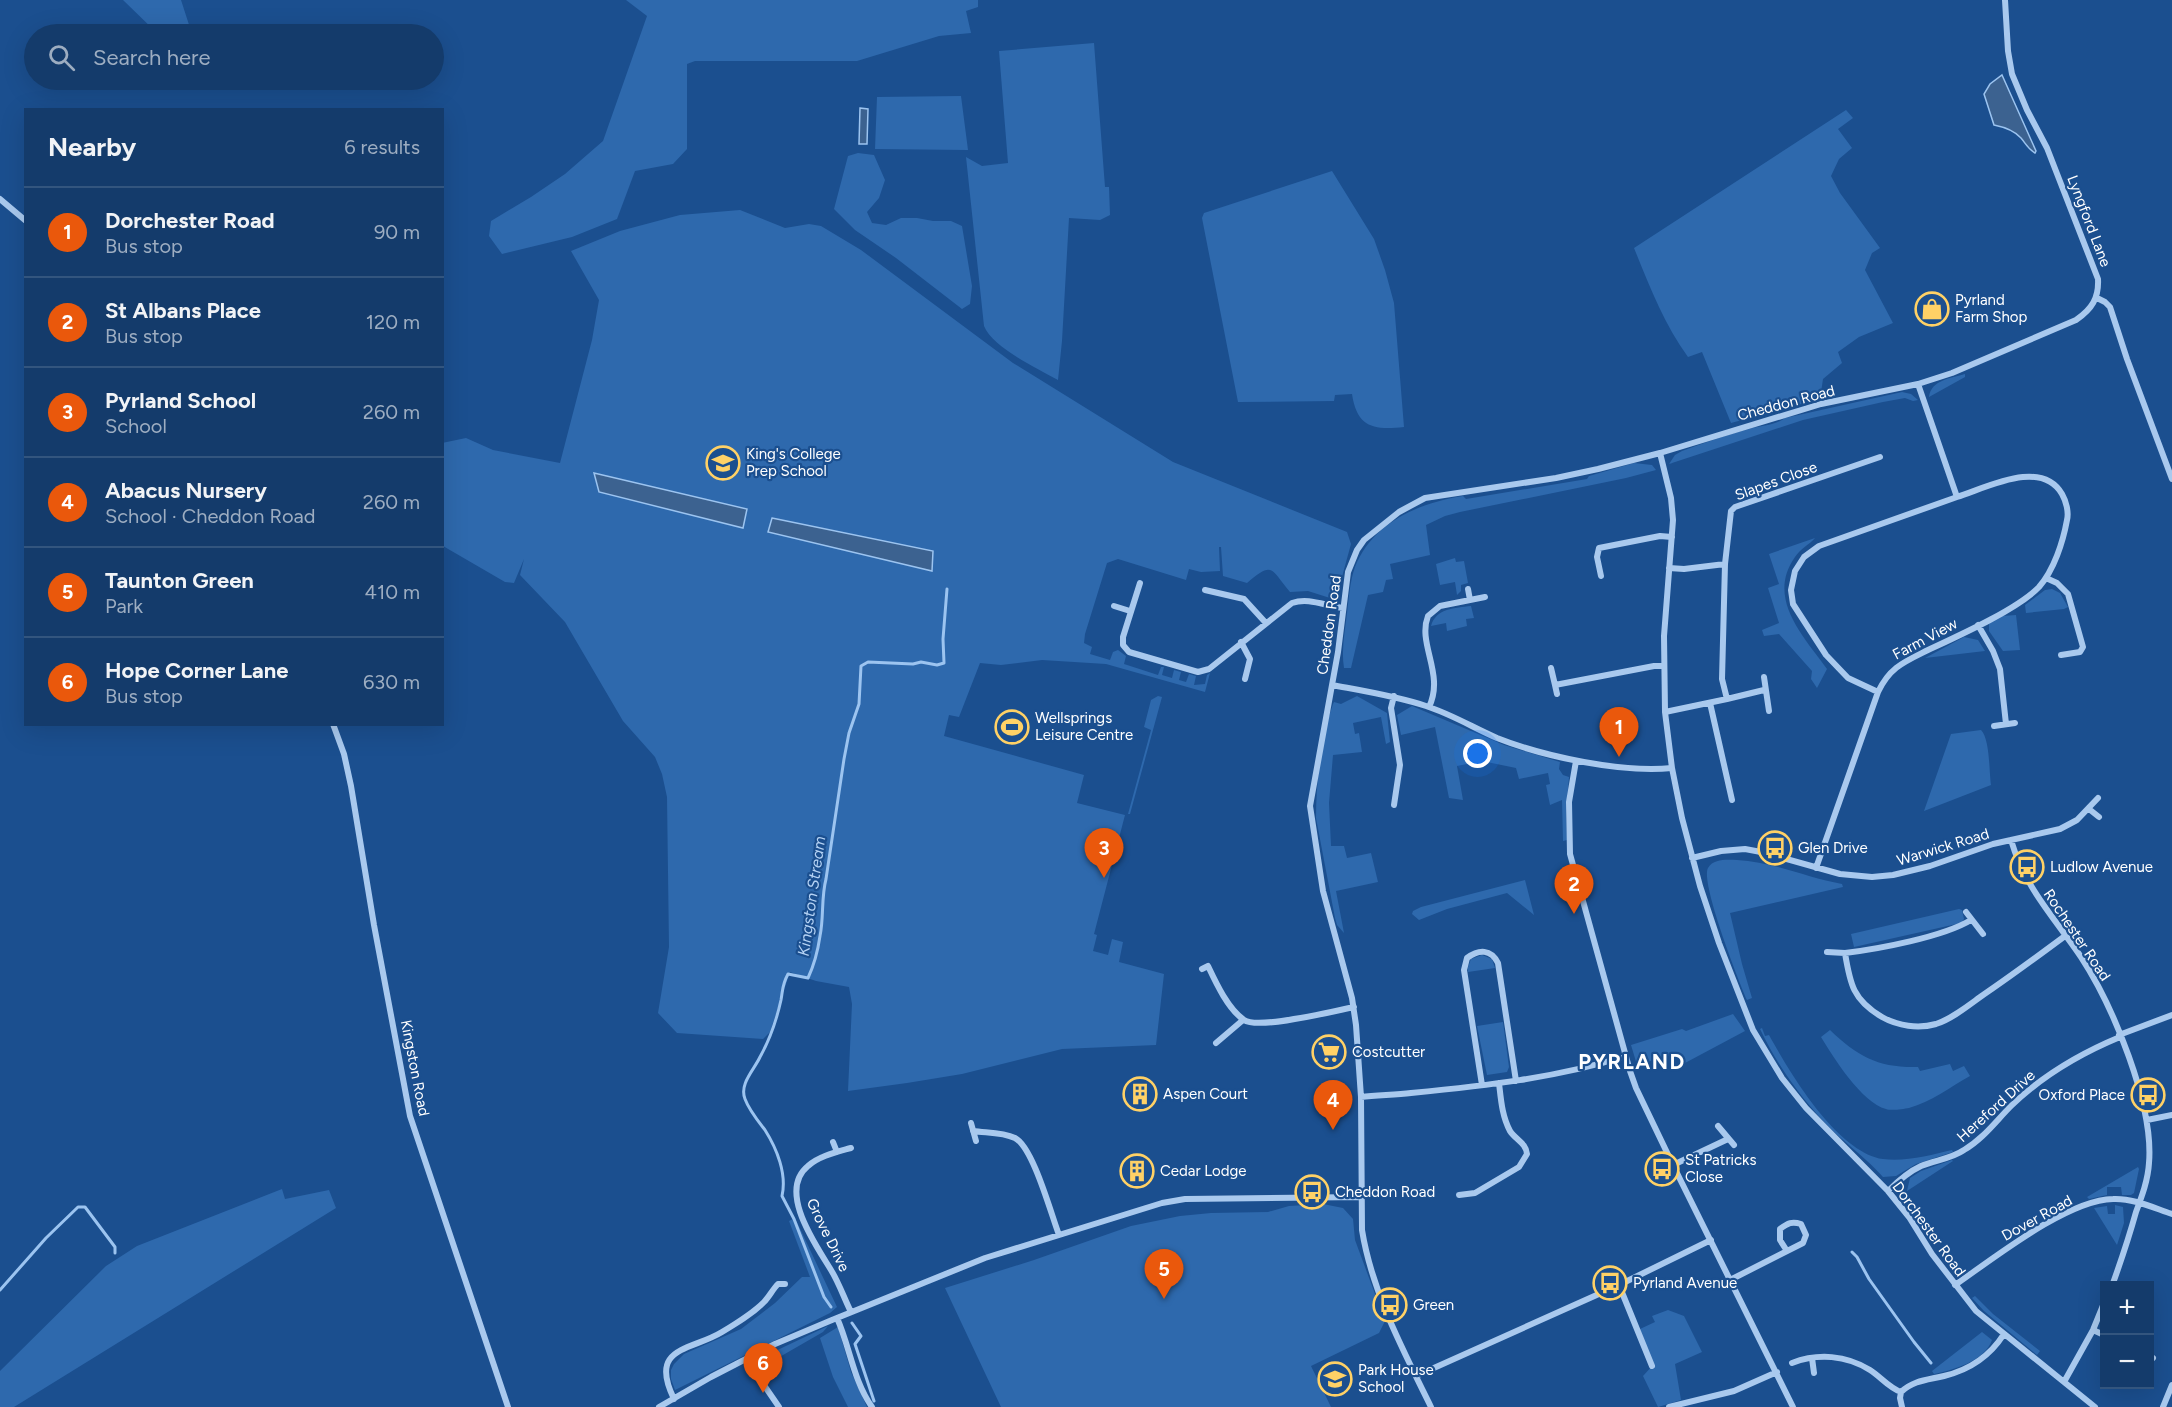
<!DOCTYPE html>
<html lang="en">
<head>
<meta charset="utf-8">
<style>
	body { margin:0; font-family:Figtree,sans-serif; background:#214673; color:#f1f3f6 }
	.controls { position:absolute; right:18px; bottom:18px; display:grid; overflow:hidden; border-radius:0px; box-shadow:0 6px 24px #0002 }
	.controls button { width:54px; height:54px; display:grid; place-items:center; padding:0; border:0; border-bottom:2px solid #33557e; background:#143b6b; color:#f1f3f6; font:30px sans-serif }
	.you { position:absolute; left:1478px; top:754px; width:21px; height:21px; margin:-15px; border:4px solid #fff; border-radius:50%; background:#1a73e8; box-shadow:0 0 0 9px #1a73e833 }
	.badge { display:grid; place-items:center; width:39px; height:39px; border-radius:50%; background:#ea580c; color:#fff; font-size:20px; font-weight:700 }
	.pin { position:absolute; translate:-50% -50px; filter:drop-shadow(0 2px 3px #0008) }
	.pin::after { content:''; position:absolute; top:32px; width:21px; height:18px; background:inherit; clip-path:polygon(0 0,100% 0,50% 100%) }
	.list { margin:0; padding:0; list-style:none }
	h2 { display:flex; justify-content:space-between; align-items:center; height:78px; margin:0; padding:0 24px; font-size:26px }
	h2 small { font-size:20px; font-weight:400; color:#9dadc1 }
	.list li { display:grid; grid-template-columns:39px 1fr auto; gap:18px; align-items:center; box-sizing:border-box; height:90px; padding:0 24px; border-top:2px solid #33557e }
	.list b { display:block; font-size:22px; white-space:nowrap }
	.list p { margin:0; font-size:20px; white-space:nowrap; color:#9dadc1 }
	.list em { font-size:20px; font-style:normal; color:#9dadc1 }
	.icon { flex:none; width:33px; height:33px; fill:none; stroke:currentColor; stroke-width:2; stroke-linecap:round; stroke-linejoin:round }
	.map { position:relative; flex:none; width:2172px; height:1407px; overflow:hidden }
	.search { position:absolute; background:#143b6b; box-shadow:0 6px 24px #0002; left:24px; top:24px; width:420px; height:66px; display:flex; align-items:center; gap:15px; box-sizing:border-box; padding:0 21px; border-radius:33px; color:#9dadc1; font-size:22px }
	.panel { position:absolute; background:#143b6b; box-shadow:0 6px 24px #0002; left:24px; top:108px; width:420px; height:618px; border-radius:0px }
	.map>svg:first-child { display:block }
</style>
</head>
<body>
<div class="map">
<svg width="2172" height="1407" viewBox="0 0 2172 1407">
	<rect width="100%" height="100%" fill="#1b4f8f"/>
	<path fill="#2e69ad" d="M123,0H181L192,34H158Z
		M626,0H978V7L966,11L971,33L939,36L857,61H695L687,64V149L673,164L635,171L617,219L572,237L502,254L489,236L491,221L531,197L565,174L603,141L647,16Z
		M1094,43L1105,187H1109L1110,215L1100,220L1069,218L1062,341L1058,380C1037,368 993,348 984,326L966,157L982,166L1008,163L999,51Z
		M961,96L968,150L875,149L877,97Z
		M1846,110L1853,118L1838,129L1852,148L1839,159L1831,176L1840,193L1880,248L1872,253L1865,270L1893,323L1859,337L1838,352L1842,363L1823,379L1820,399L1731,423L1702,352L1688,357C1664,324 1649,285 1634,248Z
		M858,153L874,155L885,180L879,198L867,212L872,223L886,225L901,218H917L933,221H951L962,226L972,286L970,304L962,309L896,258L855,230L834,209L848,156Z
		M1332,171L1374,239L1385,270L1394,303L1404,427C1374,430 1357,428 1352,394L1335,395L1334,401L1238,402L1202,218L1204,213Z
		M740,210L785,228L809,224L821,226L861,250L1013,363L1173,462L1347,532L1351,544L1337,595L1330,598L1308,591L1290,592C1270,568 1273,561 1247,583L1223,576L1221,547H1219L1220,571L1201,572L1189,569L1186,580L1118,559L1107,563L1085,634L1084,643L1092,647L1090,654L1110,660L1113,652L1118,650L1126,656L1124,664L1158,675L1161,667H1164L1162,675L1172,678L1174,670L1181,672L1179,680L1186,682L1189,674L1196,676L1194,685L1205,684L1207,675L1210,673L1205,692L1106,664L1042,660L1001,665L980,663L959,717L949,715L944,736L1084,775L1077,803L1125,815L1094,934L1097,935L1093,951L1108,955L1112,939L1123,942L1119,962L1164,974L1156,1045L1062,1049L962,1074L907,1083L848,1091L852,1004L849,987L816,981L790,972L770,1032L763,1039L677,1033L658,1013L669,947L667,797L662,774L655,757L623,721L565,622L520,575L524,559L514,583L505,582L443,546L442,443L466,438L493,450L560,463L592,340L599,300L571,251L620,231L680,215Z
		M1965,374V377L1929,397C1931,380 1951,378 1965,374Z
		M1902,392L1911,394L1918,400L1913,401L1905,398L1883,402L1803,420L1669,464L1675,455L1682,451C1704,443 1726,435 1749,429C1762,425 1774,426 1785,418Z
		M1634,463L1652,465L1656,470L1626,478L1460,512L1445,516L1426,525L1430,555L1390,564L1393,579L1386,580L1383,592L1368,595L1351,668H1344C1341,650 1345,631 1347,613C1349,597 1350,581 1355,567C1373,522 1419,503 1463,496L1466,499L1587,479L1589,476Z
		M1815,538C1810,544 1800,549 1795,557C1766,598 1803,636 1827,669L1817,688L1811,679L1812,671L1779,634L1764,636L1762,630L1779,623L1768,588L1779,584L1769,554Z
		M1455,558L1456,562L1464,561L1468,583L1461,585V591L1457,595L1455,582L1440,585L1436,564Z
		M2052,589L2060,593L2068,607L2064,609L2026,613L2025,605L2045,590Z
		M1471,606L1474,618L1466,619L1467,626L1447,631L1446,623L1431,626C1436,608 1455,608 1471,606Z
		M2016,615L2020,650L2003,651L1989,631V623L2002,616Z
		M1964,637L1978,640L1985,651L1925,658Z
		M1158,696L1162,697L1130,814H1128L1151,730L1144,727L1151,700Z
		M1357,696L1387,713L1390,742L1386,744L1381,717L1353,723L1355,734L1359,733L1362,752L1333,755L1329,803L1331,846H1344L1347,858L1371,853L1378,882L1336,891L1344,933L1337,925L1335,918L1316,818C1316,782 1321,738 1333,704L1334,702L1341,704Z
		M1412,706L1504,745L1560,762L1559,769L1563,775L1569,777L1566,813L1567,840L1563,841L1562,800L1550,805L1546,785L1550,784L1548,773L1519,779L1516,768L1482,761L1457,766L1463,800L1449,798L1435,727L1401,735L1397,715Z
		M1981,730C1990,739 1989,771 1991,785L1924,811L1951,734Z
		M1737,860C1774,862 1807,878 1842,884L1843,887L1730,913L1742,964L1752,998L1747,1000C1739,982 1700,882 1708,868C1714,858 1728,860 1737,860Z
		M1525,880L1534,915L1507,893L1447,909L1419,920L1412,914L1413,911L1421,907Z
		M1959,909L1962,910L1964,919L1961,923L1854,947L1851,934Z
		M1482,955L1492,959L1495,968L1468,972V967L1471,959Z
		M1733,1014L1745,1031L1685,1063L1678,1053L1637,1065L1631,1045L1682,1029L1686,1031Z
		M1503,1022L1509,1067L1507,1072L1487,1075L1477,1026Z
		M1762,1028L1765,1036L1769,1035C1790,1073 1837,1152 1883,1159C1905,1162 1931,1155 1952,1150L1953,1152L1916,1164L1896,1176L1883,1177C1867,1159 1849,1146 1832,1130C1803,1101 1778,1067 1760,1029Z
		M1830,1030C1858,1057 1879,1068 1918,1067L1920,1071L1950,1064L1953,1071L1964,1066L1970,1076C1950,1087 1931,1102 1909,1108C1903,1109 1891,1111 1886,1109C1862,1103 1833,1057 1821,1037Z
		M1952,1160L1953,1161L1907,1191L1910,1178L1921,1171Z
		M2138,1167L2139,1169L2134,1193L2131,1195H2122L2121,1187H2107V1195L2089,1199L2087,1197Z
		M282,1189L285,1199L329,1190L336,1208L14,1407H0V1371L106,1266L137,1246Z
		M1323,1204L1343,1208L1353,1219L1355,1240L1385,1321L1379,1333L1311,1366L1331,1407H1001L945,1288L1034,1260L1131,1226L1180,1216L1211,1213L1268,1212L1289,1206Z
		M2115,1205L2123,1207L2124,1223L2117,1245L2094,1208L2107,1206L2108,1214H2115Z
		M795,1218L837,1307L830,1313L675,1390L671,1379V1370L674,1364L684,1354L741,1329L775,1303L802,1277H810L789,1221Z
		M1975,1296L1993,1314L2040,1351L2037,1355L1984,1311L1972,1298Z
		M1668,1310L1684,1316L1702,1352L1675,1364L1681,1400L1658,1407L1643,1376L1653,1365L1640,1329L1655,1322L1652,1316Z
		M828,1326L823,1332L764,1366L767,1355Z
		M838,1327L851,1372L867,1407H848L833,1377L820,1338Z
		M1982,1332L1992,1340C1985,1361 1953,1370 1934,1374L1932,1371Z"/>
	<path fill="#3c6290" stroke="#9cc4f0" stroke-width="1.5" d="M2002,75L2036,151L2035,153C2028,149 2026,144 2021,138C2014,130 2004,127 1994,125L1984,94L1990,84Z
		M860,108L868,109L867,144H859Z
		M594,473L747,509L743,528L599,492Z
		M772,518L933,551L932,571L768,532Z"/>
	<g fill="none" stroke-linecap="round" stroke-linejoin="round">
		<path stroke="#9cc4f0" stroke-width="3" d="M1852,1252L1857,1257L1869,1279L1914,1342L1931,1363
			M0,1290L46,1238L78,1207H85L115,1247V1253
			M831,1307L824,1297L794,1219L782,1196C787,1174 777,1149 765,1130C758,1121 749,1110 745,1099C739,1084 754,1070 760,1057C769,1041 777,1018 781,1000C783,989 782,985 788,974L808,978C814,965 818,950 820,936C824,917 821,898 826,879L844,759L849,733L859,704L861,666L868,662L913,664L921,662L937,665L944,663L943,639L947,589
			M852,1323L861,1336L855,1344L874,1401"/>
		<path stroke="#a9c9ee" stroke-width="6" d="M0,199L26,221
			M2097,298L2105,302L2110,307L2127,359L2172,479
			M1918,384L1957,497L1819,546L1804,557L1795,571L1791,590L1793,604L1826,655L1848,678L1878,692C1890,667 1904,662 1928,650C1958,636 2018,609 2039,587C2054,570 2063,542 2067,520C2069,512 2066,501 2062,494C2041,458 1986,488 1957,497
			M1660,453L1671,498L1673,520L1664,636L1665,712L1672,768L1682,818L1700,886L1719,943L1753,1030L1782,1078L1806,1108L1888,1191L1909,1217L1932,1254L1976,1311L2095,1407
			M1669,568L1684,569L1725,564
			M1601,576L1597,557L1599,548L1660,536L1672,537
			M2046,578L2057,583L2068,594L2083,647L2080,652L2061,655
			M1140,583L1123,637V645L1129,652L1198,672L1209,669L1292,603C1309,597 1325,606 1343,608
			M1468,589L1470,600
			M1205,590L1244,599L1265,622
			M1114,606L1130,611
			M1978,625L1993,651L2000,669L2006,724
			M1241,642L1250,659L1245,679
			M1551,668L1555,685L1654,666H1664
			M1764,677L1769,711
			M1332,685C1364,691 1396,696 1426,706C1451,714 1474,728 1497,738C1545,757 1622,773 1672,768
			M1555,685L1557,694
			M1727,699L1764,690
			M1710,703L1732,800
			M1429,707C1445,674 1417,644 1428,616L1440,606L1485,597
			M1665,712L1727,699L1722,679L1725,564L1731,511L1735,507L1880,457
			M333,724L344,754L351,786L374,925L410,1116L508,1407
			M1994,726L2015,723
			M1576,761L1569,802L1570,854L1630,1071L1636,1088L1673,1165L1793,1407
			M1394,805L1400,765L1391,708L1394,696
			M2089,809L2099,817
			M2011,840C2025,888 2054,917 2081,957C2113,1006 2154,1105 2149,1163C2148,1180 2142,1196 2136,1212C2129,1237 2121,1261 2112,1286
			M1692,858L1721,851L1745,849L1761,852L1840,874L1872,877L1893,875L1930,866L1993,844L2060,829L2077,820L2098,798
			M1816,868L1878,692
			M1966,912L1983,934
			M1971,920C1943,937 1878,949 1845,953C1850,984 1853,1000 1882,1017C1898,1026 1918,1029 1936,1024C1952,1019 1969,1005 1983,995C2011,976 2038,956 2065,936
			M1827,952L1845,953
			M1202,969L1208,966C1216,983 1228,1009 1244,1020C1259,1030 1334,1011 1354,1007
			M2119,1035L2172,1015
			M1216,1043L1243,1020
			M1482,1085L1464,970L1467,958C1479,949 1491,949 1498,963L1516,1081
			M1361,1097C1377,1095 1395,1095 1411,1093C1483,1086 1557,1078 1626,1056
			M2147,1120L2172,1115
			M971,1123L976,1141
			M1718,1126L1734,1145
			M973,1131C987,1133 1002,1132 1015,1138C1033,1147 1051,1214 1059,1235
			M833,1142L837,1152
			M1673,1165L1728,1139
			M1888,1191C1898,1181 1908,1172 1921,1166C1935,1160 1951,1159 1964,1150C1983,1139 1996,1121 2011,1106C2043,1075 2079,1054 2120,1037
			M1459,1195L1475,1193L1519,1167L1527,1154C1526,1143 1516,1140 1510,1131C1502,1116 1501,1100 1499,1083
			M1730,1280L1803,1243L1806,1235L1801,1224C1792,1221 1788,1223 1780,1229V1240L1787,1251
			M1619,1285L1652,1366
			M1955,1285C1994,1258 2067,1200 2113,1199C2133,1198 2154,1208 2172,1214
			M851,1312C844,1298 839,1283 831,1270C816,1245 777,1191 808,1166C819,1156 837,1152 851,1148
			M837,1318C850,1347 853,1380 872,1407
			M2093,1330L2104,1335
			M2150,1356L2153,1358
			M1812,1358L1814,1373
			M746,1359L779,1407
			M1792,1363C1818,1353 1846,1355 1870,1370C1881,1377 1889,1388 1901,1392
			M1416,1376L1619,1285L1711,1240
			M2064,1382L2093,1330L2104,1303
			M1901,1392C1914,1380 1928,1380 1944,1376C1969,1370 1990,1356 2004,1334
			M1901,1392L1900,1398L1902,1407
			M674,1399C648,1346 691,1351 722,1332C737,1323 752,1314 764,1302C769,1297 773,1289 778,1284H785
			M659,1407L711,1377L775,1344L832,1320L985,1258L1162,1203L1185,1199L1362,1197
			M1431,1407C1403,1350 1372,1292 1362,1230L1361,1097L1356,1025L1352,998L1323,891L1310,806L1338,652L1348,572L1357,550L1364,540L1399,512L1425,498L1556,478L1598,469L1660,453L1821,404L1918,384L1952,373L2076,320C2092,309 2099,298 2098,279L2047,148L2027,110L2012,74L2008,51L2005,0
			M1669,1407L1734,1391L1777,1372
			M2163,1407L2172,1385"/>
	</g>
	<defs>
		<g id="shop-ring" transform="scale(1.725)"><circle r="9.5" fill="#1b4f8f" stroke="#ffd166" stroke-width="1.5"/><path d="M-5-2.5h2.3a2.7 3.5 0 0 1 5.4 0H5L5.5 6h-11ZM-1.5-2.5h3a1.5 2.3 0 0 0-3 0Z" fill="#ffd166"/></g>
		<g id="school-ring" transform="scale(1.725)"><circle r="9.5" fill="#1b4f8f" stroke="#ffd166" stroke-width="1.5"/><path d="M0-5L7-2L0 1L-7-2ZM-4 1L0 2.5L4 1V4Q0 6-4 4Z" fill="#ffd166"/></g>
		<g id="stadium-ring" transform="scale(1.725)"><circle r="9.5" fill="#1b4f8f" stroke="#ffd166" stroke-width="1.5"/><path d="M0-5a6.5 5 0 1 0 0 10a6.5 5 0 1 0 0-10ZM-3.5-1.8h7v3.6h-7Z" fill="#ffd166"/></g>
		<g id="bus-ring" transform="scale(1.725)"><circle r="9.5" fill="#1b4f8f" stroke="#ffd166" stroke-width="1.5"/><path d="M-5-6H5V4H4V6H2V4H-2V6H-4V4H-5ZM-3.5-4V0h7V-4ZM-3.5 1.2v1.5H-2V1.2ZM2 1.2v1.5H3.5V1.2Z" fill="#ffd166"/></g>
		<g id="supermarket-ring" transform="scale(1.725)"><circle r="9.5" fill="#1b4f8f" stroke="#ffd166" stroke-width="1.5"/><path d="M-6-5.5h2.5l.6 2H6L4.5 2H-2.5L-4.4-4H-6ZM-1.5 3.2a1.3 1.3 0 1 0 .1 0ZM3 3.2a1.3 1.3 0 1 0 .1 0Z" fill="#ffd166"/></g>
		<g id="building-ring" transform="scale(1.725)"><circle r="9.5" fill="#1b4f8f" stroke="#ffd166" stroke-width="1.5"/><path d="M-4-6H4V6H1V3H-1V6H-4ZM-2.5-4.3h1.7v1.8h-1.7ZM.8-4.3h1.7v1.8H.8ZM-2.5-1h1.7V.8h-1.7ZM.8-1h1.7V.8H.8Z" fill="#ffd166"/></g>
	</defs>
	<g fill-rule="evenodd">
		<use href="#shop-ring" x="1932" y="309"/>
		<use href="#school-ring" x="723" y="463"/>
		<use href="#stadium-ring" x="1012" y="727"/>
		<use href="#bus-ring" x="1775" y="848"/>
		<use href="#bus-ring" x="2027" y="867"/>
		<use href="#supermarket-ring" x="1329" y="1052"/>
		<use href="#building-ring" x="1140" y="1094"/>
		<use href="#bus-ring" x="2148" y="1095"/>
		<use href="#bus-ring" x="1662" y="1169"/>
		<use href="#building-ring" x="1137" y="1171"/>
		<use href="#bus-ring" x="1312" y="1192"/>
		<use href="#bus-ring" x="1610" y="1283"/>
		<use href="#bus-ring" x="1390" y="1305"/>
		<use href="#school-ring" x="1335" y="1379"/>
	</g>
	<g text-anchor="middle" stroke-width="4.5" stroke-linejoin="round" paint-order="stroke">
		<g font-size="15" fill="#fff" stroke="#1b4f8f">
			<text transform="translate(2089 221) rotate(69)" y="5">Lyngford Lane</text>
			<text transform="translate(1786 403) rotate(-15)" y="5">Cheddon Road</text>
			<text transform="translate(1776 481) rotate(-20)" y="5">Slapes Close</text>
			<text transform="translate(1329 625) rotate(-82)" y="5">Cheddon Road</text>
			<text transform="translate(1925 639) rotate(-28)" y="5">Farm View</text>
			<text transform="translate(1943 847) rotate(-17)" y="5">Warwick Road</text>
			<text transform="translate(2077 935) rotate(56)" y="5">Rochester Road</text>
			<text transform="translate(415 1068) rotate(79)" y="5">Kingston Road</text>
			<text transform="translate(1996 1106) rotate(-42)" y="5">Hereford Drive</text>
			<text transform="translate(2037 1218) rotate(-29)" y="5">Dover Road</text>
			<text transform="translate(1929 1229) rotate(54)" y="5">Dorchester Road</text>
			<text transform="translate(828 1235) rotate(64)" y="5">Grove Drive</text>
		</g>
		<g font-size="15" fill="#fff" stroke="#1b4f8f" text-anchor="start">
			<text x="1955" y="305">Pyrland<tspan x="1955" dy="17">Farm Shop</tspan></text>
			<text x="746" y="459">King's College<tspan x="746" dy="17">Prep School</tspan></text>
			<text x="1035" y="723">Wellsprings<tspan x="1035" dy="17">Leisure Centre</tspan></text>
			<text x="1798" y="853">Glen Drive</text>
			<text x="2050" y="872">Ludlow Avenue</text>
			<text x="1352" y="1057">Costcutter</text>
			<text x="1163" y="1099">Aspen Court</text>
			<text x="2125" y="1100" text-anchor="end">Oxford Place</text>
			<text x="1685" y="1165">St Patricks<tspan x="1685" dy="17">Close</tspan></text>
			<text x="1160" y="1176">Cedar Lodge</text>
			<text x="1335" y="1197">Cheddon Road</text>
			<text x="1633" y="1288">Pyrland Avenue</text>
			<text x="1413" y="1310">Green</text>
			<text x="1358" y="1375">Park House<tspan x="1358" dy="17">School</tspan></text>
		</g>
		<g font-size="16" font-style="italic" fill="#b5d3f5" stroke="#1b4f8f">
			<text transform="translate(811 896) rotate(-82)" y="6">Kingston Stream</text>
		</g>
		<g font-size="21" font-weight="bold" letter-spacing="1.5" fill="#fff" stroke="#1b4f8f">
			<text x="1632" y="1069">PYRLAND</text>
		</g>
	</g>
</svg>
<div class="controls">
<button>+</button>
<button>−</button>
</div>
<div class="you"></div>
<div class="pin badge" style="left:1619px;top:757px">1</div>
<div class="pin badge" style="left:1574px;top:914px">2</div>
<div class="pin badge" style="left:1104px;top:878px">3</div>
<div class="pin badge" style="left:1333px;top:1130px">4</div>
<div class="pin badge" style="left:1164px;top:1299px">5</div>
<div class="pin badge" style="left:763px;top:1393px">6</div>
<div class="search"><svg class="icon" aria-label="search" viewBox="0 0 24 24"><circle cx="10" cy="10" r="6"/><path d="M15 15l6 6"/></svg>Search here</div>
<section class="panel">
<h2>Nearby<small>6 results</small></h2>
<ul class="list">
<li><span class="badge">1</span><div><b>Dorchester Road</b><p>Bus stop</p></div><em>90 m</em></li>
<li><span class="badge">2</span><div><b>St Albans Place</b><p>Bus stop</p></div><em>120 m</em></li>
<li><span class="badge">3</span><div><b>Pyrland School</b><p>School</p></div><em>260 m</em></li>
<li><span class="badge">4</span><div><b>Abacus Nursery</b><p>School · Cheddon Road</p></div><em>260 m</em></li>
<li><span class="badge">5</span><div><b>Taunton Green</b><p>Park</p></div><em>410 m</em></li>
<li><span class="badge">6</span><div><b>Hope Corner Lane</b><p>Bus stop</p></div><em>630 m</em></li>
</ul>
</section>
</div>
</body>
</html>
